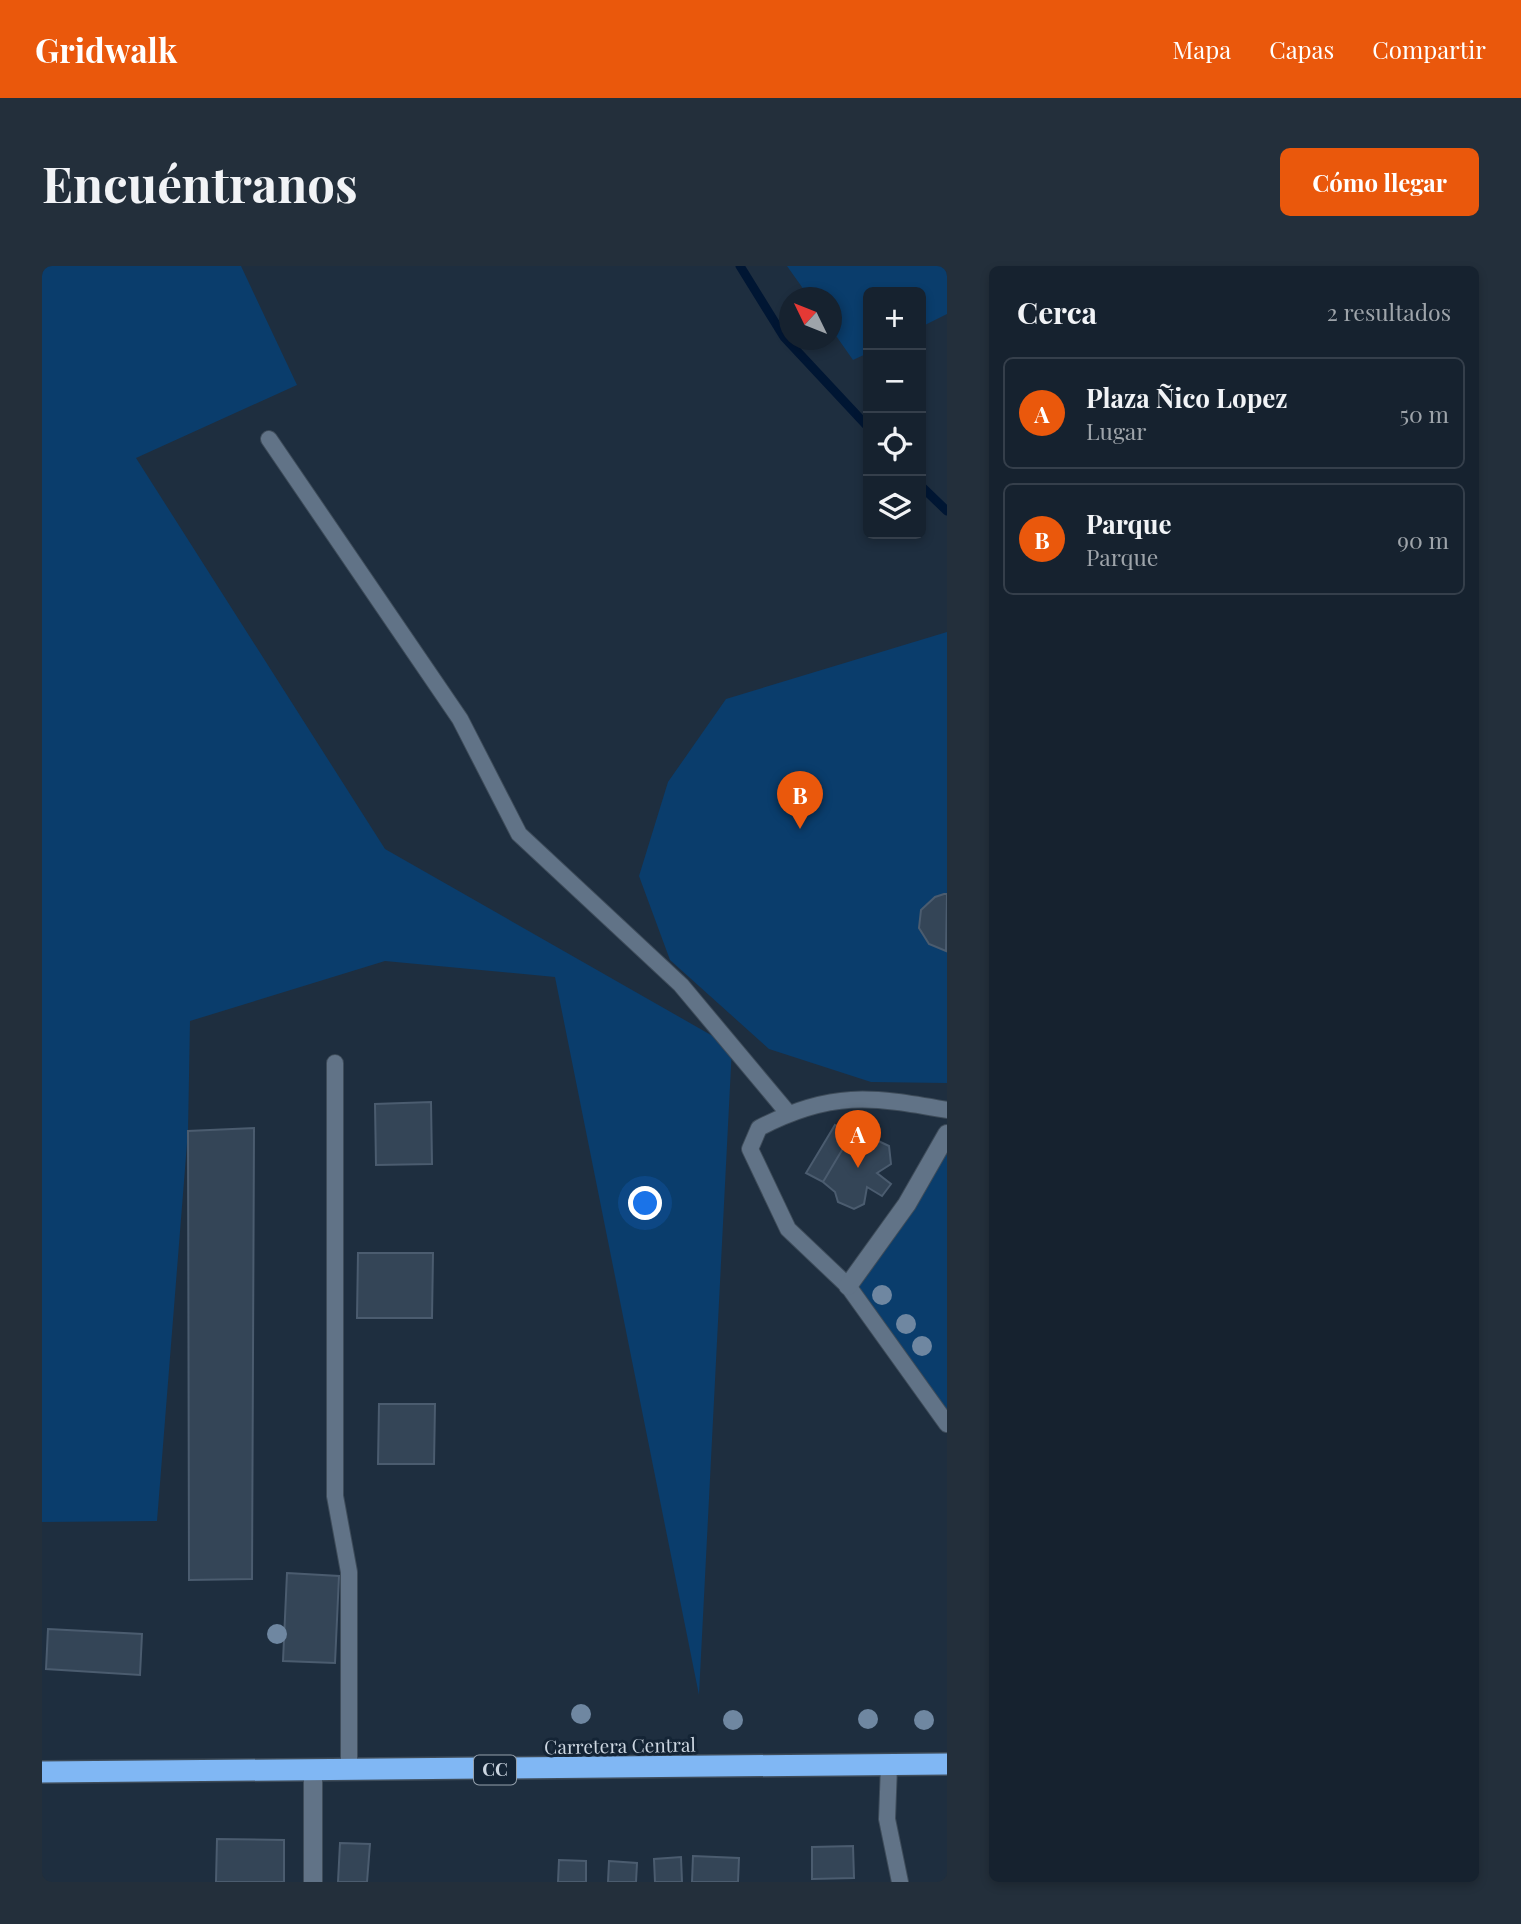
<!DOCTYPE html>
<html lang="es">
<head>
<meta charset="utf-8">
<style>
	body { margin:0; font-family:"Playfair Display",serif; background:#232f3b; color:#f1f3f6 }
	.controls { position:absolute; right:21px; top:21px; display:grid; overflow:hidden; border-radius:10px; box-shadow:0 4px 10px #0003 }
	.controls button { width:63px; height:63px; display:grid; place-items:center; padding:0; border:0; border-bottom:2px solid #353f4b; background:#16222f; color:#f1f3f6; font:35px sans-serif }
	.compass { position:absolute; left:737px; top:21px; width:63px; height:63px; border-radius:50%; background:#16222f; box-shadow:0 4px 10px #0003; rotate:313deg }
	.you { position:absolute; left:604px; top:938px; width:24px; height:24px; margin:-18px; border:5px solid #fff; border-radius:50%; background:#1a73e8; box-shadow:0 0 0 10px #1a73e833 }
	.badge { display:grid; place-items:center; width:46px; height:46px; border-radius:50%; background:#ea580c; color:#fff; font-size:23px; font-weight:700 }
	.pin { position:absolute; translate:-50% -58px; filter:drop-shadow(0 2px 4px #0008) }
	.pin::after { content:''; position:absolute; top:37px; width:24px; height:21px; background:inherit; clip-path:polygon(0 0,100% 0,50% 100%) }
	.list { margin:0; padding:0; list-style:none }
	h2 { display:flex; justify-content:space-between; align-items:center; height:91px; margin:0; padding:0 28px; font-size:30px }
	h2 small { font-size:23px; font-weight:400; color:#9ea4aa }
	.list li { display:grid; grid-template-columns:46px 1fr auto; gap:21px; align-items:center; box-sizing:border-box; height:112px; margin:0 14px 14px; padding:0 14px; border:2px solid #353f4b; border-radius:10px }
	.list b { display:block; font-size:26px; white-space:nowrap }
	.list p { margin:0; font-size:23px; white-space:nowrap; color:#9ea4aa }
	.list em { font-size:23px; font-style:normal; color:#9ea4aa }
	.icon { flex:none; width:38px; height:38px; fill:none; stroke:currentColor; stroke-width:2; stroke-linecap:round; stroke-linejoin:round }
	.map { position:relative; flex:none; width:905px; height:1616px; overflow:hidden; border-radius:10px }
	header { display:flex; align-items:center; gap:42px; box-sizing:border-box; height:98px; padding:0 35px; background:#ea580c; color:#fff }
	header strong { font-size:33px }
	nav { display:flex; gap:38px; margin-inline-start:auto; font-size:24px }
	.intro { display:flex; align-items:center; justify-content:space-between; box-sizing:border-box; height:168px; padding:0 42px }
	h1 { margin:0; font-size:49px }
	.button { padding:18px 32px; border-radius:10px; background:#ea580c; color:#fff; font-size:24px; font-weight:700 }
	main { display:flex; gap:42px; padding:0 42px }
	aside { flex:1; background:#16222f; border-radius:10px; box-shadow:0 4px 10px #0003 }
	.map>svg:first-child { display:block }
</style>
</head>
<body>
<header>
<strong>Gridwalk</strong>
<nav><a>Mapa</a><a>Capas</a><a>Compartir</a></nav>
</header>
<div class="intro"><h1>Encuéntranos</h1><a class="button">Cómo llegar</a></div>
<main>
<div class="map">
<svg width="905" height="1616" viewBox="0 0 905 1616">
	<rect width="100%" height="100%" fill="#1e2e3f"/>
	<path fill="#0a3d6c" d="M0,0H199L255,119L94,192L343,583L690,781L657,1429L513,711L343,695L148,755L146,865L115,1255L0,1256Z
		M745,0H905V48L879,61V26H826V87L811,94L790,64V32L767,31Z
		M905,366V817L829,816L727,783L628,694L597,610L626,516L684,433Z
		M905,868V1152L806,1020Z"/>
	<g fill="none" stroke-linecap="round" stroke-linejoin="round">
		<path stroke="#001633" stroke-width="9" d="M698,0L742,71L826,161
			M879,220L905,245"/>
	</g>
	<path fill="#344557" stroke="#4b5c6f" stroke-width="2" d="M902,628H905L904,685L887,678L877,662L879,644L893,631Z
		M389,836L390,898L334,899L333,838Z
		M793,859L809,869L781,916L764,907Z
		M212,862L210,1313L147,1314L146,865Z
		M809,869L831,876L832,873L847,880L849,898L835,907L849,918L840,930L825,921L822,938L812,943L796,936L793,926L781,916Z
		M316,987H391L390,1052H315Z
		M337,1138H393L392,1198H336Z
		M245,1307L297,1310L293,1397L241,1395Z
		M6,1363L100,1368L98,1409L4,1403Z
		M175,1573L242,1574V1616H174Z
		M298,1577L328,1578L325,1616H296Z
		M811,1580L812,1612L770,1613V1581Z
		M651,1590L697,1592L696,1616H650Z
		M639,1591L640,1616H613L612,1593Z
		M517,1594L544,1595V1616H516Z
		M567,1595L595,1597L594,1616H566Z"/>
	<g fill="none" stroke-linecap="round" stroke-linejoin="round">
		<g stroke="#3e4c5a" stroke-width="18">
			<path id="lane" d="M227,173L418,453L477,568L639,719L746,847
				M293,797V1230L307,1306V1505
				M905,844C829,830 788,825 717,862L708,883L746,963L806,1020L905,1158
				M847,1500L845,1553L858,1616"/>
		</g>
		<g stroke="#3e4c5a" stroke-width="20">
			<path id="street" d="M806,1020L865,938L905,868
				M271,1616V1505"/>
		</g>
		<g stroke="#3e4c5a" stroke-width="24">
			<path id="highway" d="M0,1506L905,1498"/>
		</g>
		<use href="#lane" stroke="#617387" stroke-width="16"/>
		<use href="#street" stroke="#617387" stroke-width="18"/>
		<use href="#highway" stroke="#80b7f4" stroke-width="21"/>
	</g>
	<g fill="#6f87a1">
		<circle cx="840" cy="1029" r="10"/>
		<circle cx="864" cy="1058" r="10"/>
		<circle cx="880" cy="1080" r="10"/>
		<circle cx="235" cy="1368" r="10"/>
		<circle cx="539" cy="1448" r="10"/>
		<circle cx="826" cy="1453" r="10"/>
		<circle cx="691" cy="1454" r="10"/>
		<circle cx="882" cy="1454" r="10"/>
	</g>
	<g text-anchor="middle" stroke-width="6" stroke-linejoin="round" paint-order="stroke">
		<rect fill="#142435" stroke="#95a1ad" stroke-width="2" x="432" y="1489.5" width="42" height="29" rx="5"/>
		<g font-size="18" font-weight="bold" fill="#ccd6e1">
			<text x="453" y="1510">CC</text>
		</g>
		<g font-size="19" fill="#ccd6e1" stroke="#142435">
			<text transform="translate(578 1480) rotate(-1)" y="7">Carretera Central</text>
		</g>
	</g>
</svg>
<div class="controls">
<button>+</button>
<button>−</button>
<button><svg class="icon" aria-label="locate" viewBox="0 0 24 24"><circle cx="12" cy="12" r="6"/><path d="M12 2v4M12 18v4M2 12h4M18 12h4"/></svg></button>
<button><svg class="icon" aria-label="layers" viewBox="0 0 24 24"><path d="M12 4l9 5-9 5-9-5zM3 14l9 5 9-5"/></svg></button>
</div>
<svg class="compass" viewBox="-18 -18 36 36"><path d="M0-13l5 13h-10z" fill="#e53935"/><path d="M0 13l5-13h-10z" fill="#9ea4aa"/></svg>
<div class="you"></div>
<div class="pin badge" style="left:816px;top:902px">A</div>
<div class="pin badge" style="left:758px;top:563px">B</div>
</div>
<aside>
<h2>Cerca<small>2 resultados</small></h2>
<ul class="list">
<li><span class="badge">A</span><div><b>Plaza Ñico Lopez</b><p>Lugar</p></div><em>50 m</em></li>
<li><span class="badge">B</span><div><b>Parque</b><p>Parque</p></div><em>90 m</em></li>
</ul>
</aside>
</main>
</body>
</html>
